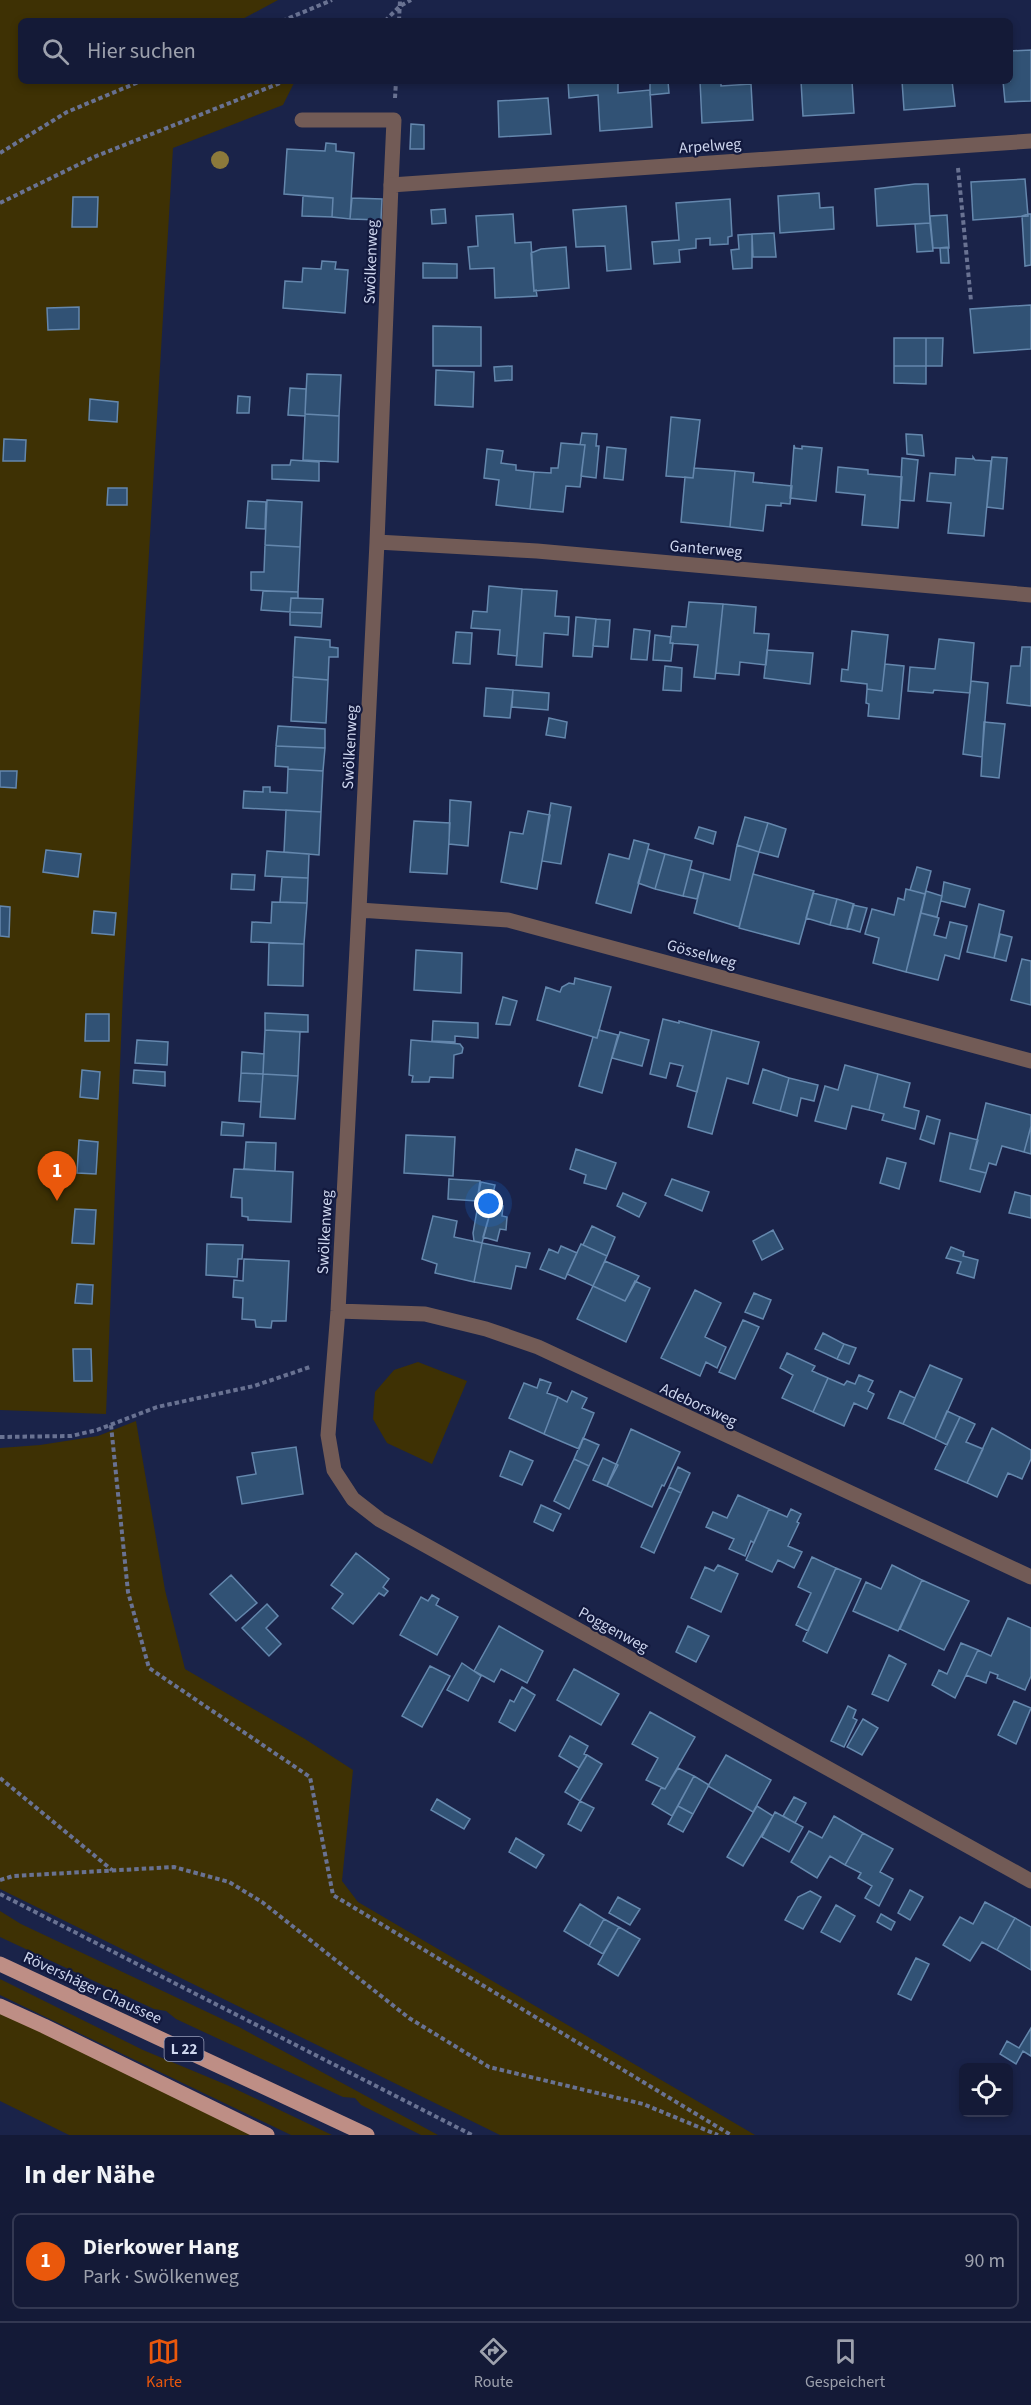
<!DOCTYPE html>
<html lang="de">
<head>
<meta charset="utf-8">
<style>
	body { margin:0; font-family:"Source Sans 3",sans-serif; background:#212742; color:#f1f3f6 }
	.controls { position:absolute; right:18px; bottom:18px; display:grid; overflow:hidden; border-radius:9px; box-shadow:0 3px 9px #0003 }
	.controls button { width:54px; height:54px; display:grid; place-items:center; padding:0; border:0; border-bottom:2px solid #333852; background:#141a37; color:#f1f3f6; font:30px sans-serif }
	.you { position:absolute; left:489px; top:1204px; width:21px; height:21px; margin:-15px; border:4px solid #fff; border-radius:50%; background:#1a73e8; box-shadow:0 0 0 9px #1a73e833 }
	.badge { display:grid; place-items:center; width:39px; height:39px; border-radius:50%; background:#ea580c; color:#fff; font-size:20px; font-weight:700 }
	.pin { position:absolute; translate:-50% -50px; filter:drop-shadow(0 2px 3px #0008) }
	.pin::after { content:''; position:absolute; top:32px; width:21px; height:18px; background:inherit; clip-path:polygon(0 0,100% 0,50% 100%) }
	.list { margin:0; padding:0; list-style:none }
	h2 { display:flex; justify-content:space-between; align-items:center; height:78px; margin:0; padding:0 24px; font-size:26px }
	h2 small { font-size:20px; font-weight:400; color:#9da1ad }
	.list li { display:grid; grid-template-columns:39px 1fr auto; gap:18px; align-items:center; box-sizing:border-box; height:96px; margin:0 12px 12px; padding:0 12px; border:2px solid #333852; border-radius:9px }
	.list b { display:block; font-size:22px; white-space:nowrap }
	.list p { margin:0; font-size:20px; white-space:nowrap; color:#9da1ad }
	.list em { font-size:20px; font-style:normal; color:#9da1ad }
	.icon { flex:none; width:33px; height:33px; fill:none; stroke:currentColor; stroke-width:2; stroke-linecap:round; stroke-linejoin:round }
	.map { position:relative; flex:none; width:1031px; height:2135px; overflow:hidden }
	.search { position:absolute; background:#141a37; box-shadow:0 3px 9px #0003; left:18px; right:18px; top:18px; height:66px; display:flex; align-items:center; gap:15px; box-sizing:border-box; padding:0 21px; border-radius:9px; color:#9da1ad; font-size:22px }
	.sheet { height:186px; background:#141a37 }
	nav { display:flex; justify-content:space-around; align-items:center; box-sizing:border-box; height:84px; border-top:2px solid #333852; background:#141a37; font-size:16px; color:#9da1ad }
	nav a { display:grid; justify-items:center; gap:3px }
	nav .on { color:#ea580c }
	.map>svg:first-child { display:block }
</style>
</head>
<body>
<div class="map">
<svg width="1031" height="2135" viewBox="0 0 1031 2135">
	<rect width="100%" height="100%" fill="#1a2349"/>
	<path fill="#3e3104" d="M0,0H278L239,21H21V81H292L294,83L283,105L173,148L123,991L106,1414L0,1410Z
		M418,1362L467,1381L432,1464L387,1443L373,1419L375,1392L394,1370Z
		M136,1421L165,1590L185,1669L305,1739L353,1770L342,1881L358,1902L755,2135H500L0,1889V1448L40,1445L98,1436Z
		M0,1911L21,1924L239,2027L438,2135H421L361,2105L355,2098L343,2097L176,2019L166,2011L154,2009L0,1937Z
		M0,1979L143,2050L227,2085L332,2135H291L0,1995Z
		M0,2006L267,2135H69L0,2101Z"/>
	<path fill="#315275" stroke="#6487ad" stroke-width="1.5" d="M1031,50V101L1005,102L1003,81H1010V51Z
		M568,81H618V93L650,90L652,127L600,131L598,95L569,98Z
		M650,81H668L669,93L650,95Z
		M700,81H721V86L751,84L753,120L702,123Z
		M801,81H852L854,113L803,116Z
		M902,81H952L955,106L904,110Z
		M548,98L551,134L499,137L498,101Z
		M411,124L424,125V149H410Z
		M326,143L336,144V151L354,153L350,219L332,217L333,198L284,194L287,149L325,151Z
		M1025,179L1028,216L973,220L971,182Z
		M915,184H928L930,223L877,226L875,189Z
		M819,193L820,208L833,207L834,229L780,233L778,196Z
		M303,196L333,198L332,217L302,216Z
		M73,197H98L97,227H72Z
		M352,198L382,199L381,220L350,219Z
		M730,199L732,236L728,237V244L710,245V238L696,239V248L679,250L680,262L654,264L652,242L679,240L676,203Z
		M626,206L631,269L607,271L605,246L576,247L573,210Z
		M445,209L446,223L432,224L431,210Z
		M513,214L515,243L531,242L534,291L536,290L537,296L495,298L494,268L470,269L468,247L478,246L476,216Z
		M1028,214H1031V265L1025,266L1022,216Z
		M947,215L949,248H933L930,216Z
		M930,223L933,251L917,252L915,224Z
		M774,233L776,257H753L752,234Z
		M752,234V268L733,269L731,250L739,249L738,235Z
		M566,247L569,288L534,291L531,253L541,249Z
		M948,247L949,263H941L940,248Z
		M322,261L336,262L335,269L348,270L345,313L283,308L285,281L302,282L303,268L321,269Z
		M423,263L457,264V278H423Z
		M1031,305V349L974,353L970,309Z
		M79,307V329L48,330L47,308Z
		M433,326L481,327V366H433Z
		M894,338H926V366H894Z
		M926,338H943L942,366H926Z
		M512,366V380L495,381L494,367Z
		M894,366H926V384L894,383Z
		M436,370L474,372L473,407L435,405Z
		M307,374L341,375L339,416L305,414Z
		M290,388L306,389L305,416L288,415Z
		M238,396L250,397L249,413H237Z
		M90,399L118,402L117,422L89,420Z
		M305,414L339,416L338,462L303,460Z
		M671,417L700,420L693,478L666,476Z
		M582,433L597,434L596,446H599L596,478L581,476L585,445H580Z
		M906,434L922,435L924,456L907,454Z
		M4,439L26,440L25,461H3Z
		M561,443L585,445L580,487L566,486L563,512L530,509L534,472L551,473V468H558Z
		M794,445L795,448L802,449V446L822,448L816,501L790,498Z
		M607,447L626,449L623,480L604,478Z
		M487,449L503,451L501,463L516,465V470L534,472L530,509L496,505L499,480L484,478Z
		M973,457L975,460L991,461L984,536L948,533L951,503L927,501L930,473L955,475L956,458L973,459Z
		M992,457L1007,458L1003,509L987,507Z
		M902,458L918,460L914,501L900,500Z
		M291,460L319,462V481L272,479V465H290Z
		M838,467L868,470V474L902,477L898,528L862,525L865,495L836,492Z
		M694,468L735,471L730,527L681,522L685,477L693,478Z
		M735,471L754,473L753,482L792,486L790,504L781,503V506L766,505L763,531L730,527Z
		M108,488H127V505H107Z
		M267,500L302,502L300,547L265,545Z
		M248,501L266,502L265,529L246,528Z
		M265,545L300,547L298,592L251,590V572H264Z
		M489,586L522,589L517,656L498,654L500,630L471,628L473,611L487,612Z
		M522,589L557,591L555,616L569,617L568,635L544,633L542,667L516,665Z
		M263,591L298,592V598H291L290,612L261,610Z
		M291,598L323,599L322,613L290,612Z
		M689,602L723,604L715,679L694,677L698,645L670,643L672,626L686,627Z
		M723,604L756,607L754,633L769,634L766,665L740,662L739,675L716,673Z
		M290,612L322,613L321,627L290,625Z
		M576,617L596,619L592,657L573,656Z
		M596,619L610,620L608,647L593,646Z
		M634,629L650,631L647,660L631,659Z
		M852,631L888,635L882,691L867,689V684L841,681L842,669L848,670Z
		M456,632L472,633L470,664L453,663Z
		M655,635L671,637L670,643H673L671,661L653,660Z
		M295,637L330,640V647L338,648V657H329L328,680L293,677Z
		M939,639L974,643L970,693L934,690L933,693L908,691L910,667L935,669Z
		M1022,647H1031V706L1007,703L1011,666H1020Z
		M767,650L813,653L810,684L764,678Z
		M885,664L904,666L899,719L868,716L869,704L866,703L867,689L882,691Z
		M665,666L682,668L681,691L663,690Z
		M293,677L328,680L326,723L291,721Z
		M971,681L988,683L982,757L963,754Z
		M486,688L513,690L510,718L484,716Z
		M513,690L549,693L548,710L512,707Z
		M549,718L567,722L565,738L546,735Z
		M984,722L1005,724L999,778L981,776Z
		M278,726L325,729V748L276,746Z
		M276,746L325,748L323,771L288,769V767L275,766Z
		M288,769L323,771L321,812L243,808L244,791L263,792V787H270V792L287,793Z
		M0,771H17L16,788L0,787Z
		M450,800L471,802L468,846L449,844Z
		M551,803L571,807L561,864L542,861Z
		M286,810L321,812L319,855L284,852Z
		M528,811L550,815L537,889L501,882L510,832L523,834Z
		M745,817L768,823L759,852L737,845Z
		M414,821L450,823L447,874L410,872Z
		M768,823L786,829L778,857L759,852Z
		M699,827L716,832L713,844L695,838Z
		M634,840L649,844L631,913L596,903L609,854L629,859Z
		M737,845L759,852L739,927L694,913L704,873L730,880Z
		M648,849L665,854L655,889L638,883Z
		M46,850L81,854L78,877L43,872Z
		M267,851L309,854L308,878L265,876Z
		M665,854L692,861L683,896L655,889Z
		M917,867L931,871L925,894L910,890Z
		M690,869L704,873L697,899L683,896Z
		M232,874L255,875L254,890L231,889Z
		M753,874L814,891L799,944L739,928Z
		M282,877L308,878L307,903L280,902Z
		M944,882L970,889L965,907L941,901Z
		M906,889L925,894L906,972L873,963L879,938L865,934L872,909L894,915L898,898L904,900Z
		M926,891L942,896L937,917L921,913Z
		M813,893L837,899L830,925L806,918Z
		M837,899L854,904L847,929L830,925Z
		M272,902L307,903L304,944L251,942L252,922L271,923Z
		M979,904L1004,911L994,958L967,952Z
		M853,905L867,908L860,932L847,928Z
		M0,906L10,907L9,937L0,936Z
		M94,911L116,913L114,935L92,933Z
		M921,913L939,918L934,935L946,938L950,922L967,926L959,959L945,955L938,980L906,972Z
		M1000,934L1012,937L1006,961L994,958Z
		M269,943L304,944L303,986L268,985Z
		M416,950L462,953L461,993L414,990Z
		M1022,959L1031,961V1005L1011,1000Z
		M575,978L611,987L597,1038L537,1020L546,987L560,992L562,987L569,983L574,984Z
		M503,997L517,1001L510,1025L496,1024Z
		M265,1013L308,1015V1032L265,1030Z
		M86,1014H109V1041H85Z
		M663,1019L679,1023V1021L712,1030L697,1092L677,1086L683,1066L670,1063L666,1078L650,1074Z
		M433,1021L478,1023V1038L455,1036V1042L432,1041Z
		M265,1030L300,1032L298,1076L263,1074Z
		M599,1030L618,1035L602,1093L579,1086L593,1037L597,1038Z
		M712,1030L759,1042L748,1084L727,1078L712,1134L688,1127Z
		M620,1032L649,1040L642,1066L612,1058Z
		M137,1040L168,1042L167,1065L135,1063Z
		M411,1040L460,1044L463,1048L462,1053L454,1055L453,1078L430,1077L429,1082H412L413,1076L409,1075Z
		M242,1052L264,1054L263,1074L241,1073Z
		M845,1065L878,1074L869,1110L852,1106L846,1129L815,1121L825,1086L838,1090Z
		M763,1069L789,1078L780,1111L753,1103Z
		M82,1070L100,1072L98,1099L80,1097Z
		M134,1070L165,1072V1086L133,1083Z
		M241,1073L263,1074L261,1102L239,1101Z
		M263,1074L298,1076L295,1119L260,1117Z
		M878,1074L910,1083L904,1107L919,1111L915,1129L882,1120L884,1114L869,1110Z
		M789,1078L818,1085L814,1101L801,1098L797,1116L780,1111Z
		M986,1103L1031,1115V1126L1024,1152L1002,1146L996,1165L989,1163L986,1173L970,1169Z
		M927,1116L940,1120L934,1144L920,1139Z
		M222,1122L244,1124L243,1136L221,1135Z
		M1031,1126V1154L1024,1152Z
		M950,1133L978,1140L970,1169L986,1173L980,1192L940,1181Z
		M406,1135L455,1137L453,1176L404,1173Z
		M79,1140L98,1142L96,1174L77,1173Z
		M246,1142L276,1143L275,1171L244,1169Z
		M576,1149L616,1163L606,1189L584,1183L586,1175L570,1169Z
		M887,1158L906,1163L899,1189L880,1183Z
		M234,1169L293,1172L291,1222L248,1220V1217L242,1216V1198L231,1197Z
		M449,1179L480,1181L477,1201L448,1199Z
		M672,1179L709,1192L702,1211L665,1195Z
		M481,1182L495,1185L491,1202L477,1201Z
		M1015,1192L1031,1196V1218L1009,1213Z
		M623,1193L646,1203L639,1217L617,1206Z
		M478,1205L492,1206L482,1243L474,1241L473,1233Z
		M492,1206H503L502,1216L507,1217L506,1230L500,1229L497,1241L483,1237Z
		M75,1209L96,1210L94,1244L72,1243Z
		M433,1216L457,1221L454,1237L482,1243L474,1282L435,1273L437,1264L422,1259Z
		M592,1226L615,1237L607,1256L583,1245Z
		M773,1230L783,1249L762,1260L753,1241Z
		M482,1243L530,1253L526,1268L516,1266L511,1289L474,1282Z
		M207,1244L243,1245L242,1259H238L237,1277L206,1275Z
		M581,1244L607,1256L593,1286L567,1274Z
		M561,1246L577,1253L565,1279L540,1269L549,1249L558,1253Z
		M951,1247L964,1252L963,1256L978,1260L974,1278L957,1273L961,1262L946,1258Z
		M244,1259L289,1261L286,1321H272L271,1328L256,1327L255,1320L242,1319L243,1298L233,1297L234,1280L243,1281Z
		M605,1261L639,1276L625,1301L593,1286Z
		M635,1281L650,1288L626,1342L577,1319L593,1286L625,1301Z
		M77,1284L93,1285L92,1304L75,1303Z
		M695,1290L721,1303L705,1337L726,1347L717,1368L706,1362L700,1376L661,1358Z
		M754,1293L771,1300L763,1319L745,1312Z
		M743,1320L759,1327L735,1379L719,1372Z
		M823,1333L844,1344L837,1359L815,1349Z
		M844,1344L856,1348L849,1364L837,1359Z
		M73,1349H91L92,1381H74Z
		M787,1353L815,1366L812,1371L828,1378L813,1412L782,1398L793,1375L780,1368Z
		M930,1365L962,1379L935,1439L903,1424Z
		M859,1375L873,1381L868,1391L874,1394L867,1409L854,1403L844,1426L813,1412L828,1378L844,1385L847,1381L855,1384Z
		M540,1379L551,1383L547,1393L558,1397L544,1434L509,1418L524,1383L537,1388Z
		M572,1391L587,1398L582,1408L594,1413L579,1449L544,1434L558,1397L567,1402Z
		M900,1391L915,1398L903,1424L888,1418Z
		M947,1411L960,1417L947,1445L935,1439Z
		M960,1417L975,1424L966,1442L983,1449L967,1483L935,1469Z
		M992,1428L1031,1450V1459L1022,1479L1008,1473L997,1497L967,1483Z
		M631,1429L680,1452L664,1486L662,1485L652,1507L607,1486Z
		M583,1438L599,1445L589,1466L574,1459Z
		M296,1447L303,1494L242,1504L237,1477L256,1474L252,1453Z
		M510,1451L533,1461L522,1485L500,1476Z
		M603,1458L618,1465L607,1486L593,1480Z
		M574,1459L589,1466L569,1509L554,1501Z
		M678,1467L690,1473L681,1493L669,1487Z
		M669,1487L681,1493L654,1553L641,1547Z
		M738,1495L769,1509L754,1543L751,1541L745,1556L729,1549L734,1539L706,1527L713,1512L727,1518Z
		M541,1505L561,1514L553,1531L534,1522Z
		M769,1509L787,1517L791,1509L801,1514L797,1522L799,1523L788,1546L802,1552L794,1568L778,1560L772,1572L746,1560Z
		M356,1553L389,1579L383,1587L388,1591L384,1596L379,1593L353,1624L332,1608L343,1594L331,1585Z
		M812,1557L836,1568L808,1631L796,1625L811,1593L798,1587Z
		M718,1565L738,1574L721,1612L691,1598L705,1567L714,1571Z
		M892,1565L922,1580L898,1631L853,1611L866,1582L881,1589Z
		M836,1568L861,1579L827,1653L803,1641Z
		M231,1575L257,1603L236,1621L210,1594Z
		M922,1580L969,1601L944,1650L900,1629Z
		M432,1595L439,1599L436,1605L458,1617L437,1655L400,1635L421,1597L428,1601Z
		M267,1604L278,1616L266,1628L281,1644L269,1656L242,1628Z
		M1008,1618L1031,1628V1676L1025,1690L997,1678L998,1675L990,1672L986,1683L966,1675L978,1650L991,1656Z
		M499,1626L543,1651L527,1683L501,1669L494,1682L474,1671Z
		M688,1626L709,1636L696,1662L676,1652Z
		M961,1643L978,1650L955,1698L932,1685L939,1670L947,1674Z
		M889,1655L906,1664L888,1701L872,1694Z
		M462,1663L481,1676L468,1701L447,1690Z
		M430,1666L450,1676L422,1727L402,1716Z
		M574,1669L619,1694L601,1725L557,1700Z
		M522,1687L535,1695L515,1731L499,1722L510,1700L514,1702Z
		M1014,1701L1031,1708L1016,1744L998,1735Z
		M848,1706L856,1710L853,1718L857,1720L844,1747L831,1741Z
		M650,1712L695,1737L665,1789L646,1780L658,1758L632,1744Z
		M863,1719L878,1728L862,1755L847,1747Z
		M570,1736L588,1746L584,1754L587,1755L579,1768L559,1756Z
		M587,1755L602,1764L580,1801L565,1792Z
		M726,1755L771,1780L753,1812L708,1786Z
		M678,1768L694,1776L672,1816L652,1804L661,1788L665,1789Z
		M694,1776L709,1785L693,1814L678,1806Z
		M794,1797L806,1803L795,1823L783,1816Z
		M437,1799L470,1819L464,1829L431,1810Z
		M580,1801L594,1808L581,1831L568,1824Z
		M678,1806L693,1814L683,1832L668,1824Z
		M757,1806L773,1816L743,1866L727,1857Z
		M775,1812L803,1827L789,1852L762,1837Z
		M834,1816L863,1833L845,1865L830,1856L817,1878L791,1862L809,1831L822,1838Z
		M863,1833L893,1849L880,1872L893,1879L879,1906L865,1898L872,1886L858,1878L861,1873L845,1865Z
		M516,1838L544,1855L536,1868L509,1852Z
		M910,1890L923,1897L910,1920L898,1913Z
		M810,1891L821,1897L803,1929L785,1920L798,1897Z
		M618,1897L640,1909L630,1925L609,1913Z
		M985,1902L1015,1918L997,1950L982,1942L970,1961L943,1945L960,1917L973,1924Z
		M580,1904L604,1919L589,1946L564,1931Z
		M836,1905L855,1916L840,1942L821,1932Z
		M881,1914L895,1922L891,1930L877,1922Z
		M1015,1918L1031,1927V1970L997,1950Z
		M604,1919L619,1927L603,1954L589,1946Z
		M619,1927L640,1939L618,1976L598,1964Z
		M916,1958L929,1964L911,2000L898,1994Z
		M1031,2028V2056L1023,2051L1016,2064L1000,2054L1007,2041L1019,2048Z"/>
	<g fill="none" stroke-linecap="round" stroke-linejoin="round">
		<path stroke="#697292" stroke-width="4" stroke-dasharray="4.5 3" stroke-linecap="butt" d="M282,21L332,0
			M385,21L400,6L411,0
			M399,21L400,0
			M395,98L396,81
			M0,153L67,112L141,81
			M958,168L971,301
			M0,203L94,157L285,81
			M111,1425L128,1592L149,1668L310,1777L333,1895L731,2135
			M0,1437L71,1436L97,1430L157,1407L254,1386L310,1367
			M0,1778L112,1870
			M0,1880L13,1876L174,1867L229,1882L262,1902L409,2018L489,2067L643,2104L718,2135
			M0,1894L472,2135"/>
		<path stroke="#725b56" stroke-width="15" d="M302,120H394L391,185"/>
		<path stroke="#725b56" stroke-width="15" d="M1031,141L391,185L377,542L359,910L338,1311L328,1435L334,1470L353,1499L380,1520L1031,1881
			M377,542L537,551L1031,595
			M359,910L508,920L1031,1061
			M338,1311L425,1314L486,1329L538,1347L1031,1577"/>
		<path stroke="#be8e85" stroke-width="15" d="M0,1964L367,2135
			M0,2006L44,2026L267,2135"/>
	</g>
	<circle fill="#8c793b" cx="220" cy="160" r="9"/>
	<g text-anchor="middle" stroke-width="4.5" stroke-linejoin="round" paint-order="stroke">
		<rect fill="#12193e" stroke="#969db9" stroke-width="1.5" x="164.5" y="2037" width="39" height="24" rx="4.5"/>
		<g font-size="15" font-weight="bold" fill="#ced6ee">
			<text x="184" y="2054">L 22</text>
		</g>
		<g font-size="16" fill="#ced6ee" stroke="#12193e">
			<text transform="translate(710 145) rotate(-4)" y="6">Arpelweg</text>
			<text transform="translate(370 262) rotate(-88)" y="6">Swölkenweg</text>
			<text transform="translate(706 548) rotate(5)" y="6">Ganterweg</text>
			<text transform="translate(349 747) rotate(-87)" y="6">Swölkenweg</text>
			<text transform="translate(702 953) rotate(15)" y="6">Gösselweg</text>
			<text transform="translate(324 1232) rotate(-87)" y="6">Swölkenweg</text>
			<text transform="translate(699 1404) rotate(25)" y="6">Adeborsweg</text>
			<text transform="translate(614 1629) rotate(29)" y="6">Poggenweg</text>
			<text transform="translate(93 1987) rotate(25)" y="6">Rövershäger Chaussee</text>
		</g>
	</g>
</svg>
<div class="controls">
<button><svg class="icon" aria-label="locate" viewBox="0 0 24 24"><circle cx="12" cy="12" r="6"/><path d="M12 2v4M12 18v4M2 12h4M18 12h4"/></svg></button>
</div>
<div class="you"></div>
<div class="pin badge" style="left:57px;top:1201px">1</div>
<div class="search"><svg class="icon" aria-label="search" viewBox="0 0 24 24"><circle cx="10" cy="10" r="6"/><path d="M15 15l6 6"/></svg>Hier suchen</div>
</div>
<section class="sheet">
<h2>In der Nähe<small></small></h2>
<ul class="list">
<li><span class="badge">1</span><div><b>Dierkower Hang</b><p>Park · Swölkenweg</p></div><em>90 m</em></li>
</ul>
</section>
<nav>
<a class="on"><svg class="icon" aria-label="map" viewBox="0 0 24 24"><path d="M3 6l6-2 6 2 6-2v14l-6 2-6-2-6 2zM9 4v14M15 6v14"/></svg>Karte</a>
<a><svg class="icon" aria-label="directions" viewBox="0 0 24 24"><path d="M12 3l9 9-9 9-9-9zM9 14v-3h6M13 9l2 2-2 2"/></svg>Route</a>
<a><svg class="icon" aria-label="saved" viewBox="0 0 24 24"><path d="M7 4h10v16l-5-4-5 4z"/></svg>Gespeichert</a>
</nav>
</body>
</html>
